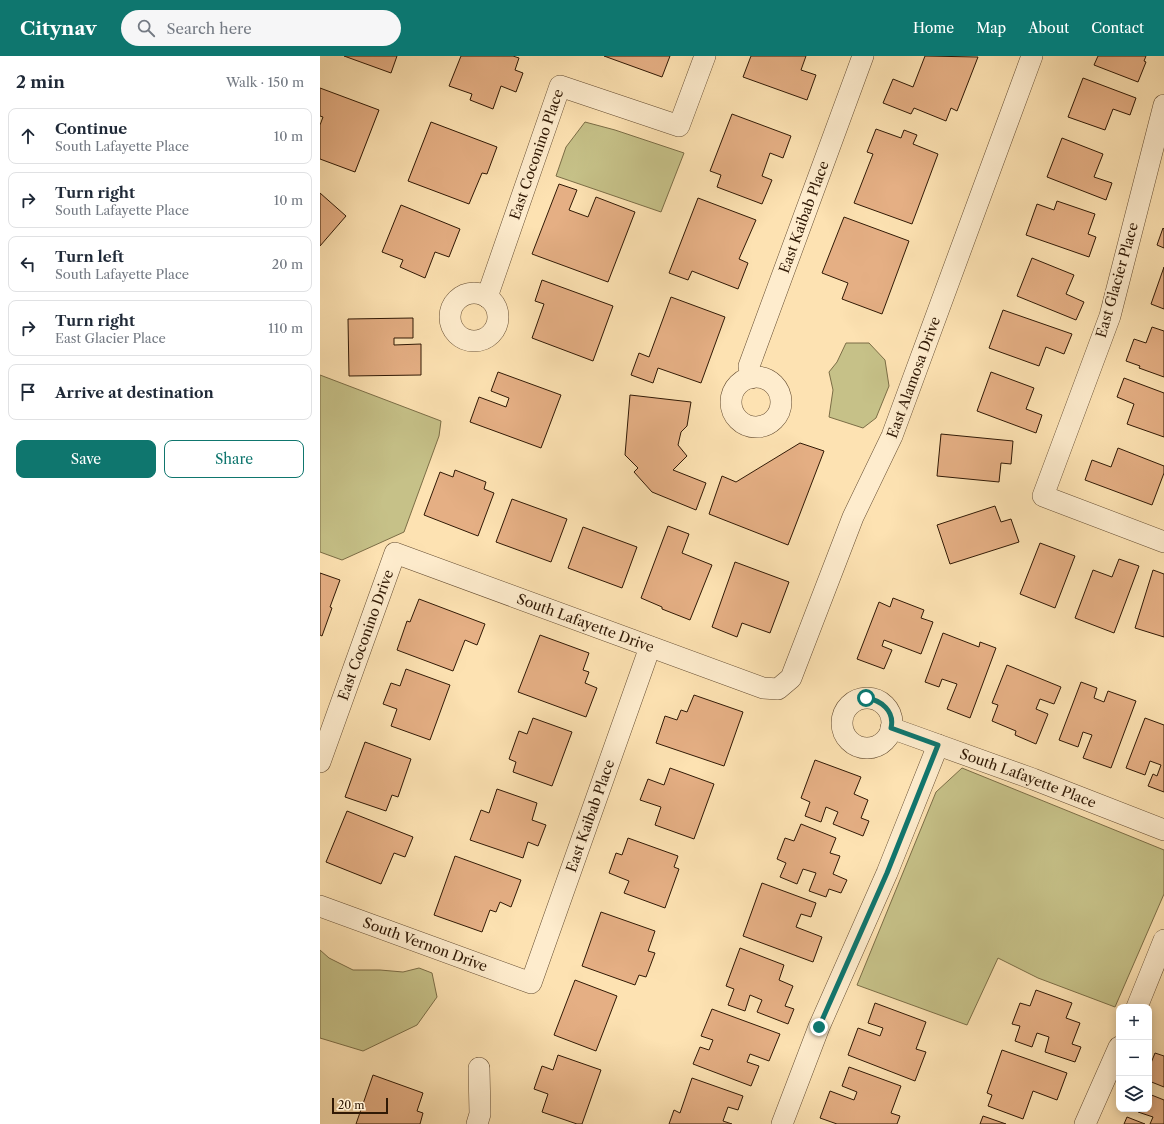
<!DOCTYPE html>
<html lang="en">
<head>
<meta charset="utf-8">
<style>
	body { margin:0; font-family:"Libre Caslon Text",serif; background:#f6f6f7; color:#1f2937 }
	.controls { position:absolute; right:12px; bottom:12px; display:grid; overflow:hidden; border-radius:8px; box-shadow:0 2px 10px #0003 }
	.controls button { width:36px; height:36px; display:grid; place-items:center; padding:0; border:0; border-bottom:1px solid #e0e1e3; background:#fff; color:#1f2937; font:20px sans-serif }
	.scale { position:absolute; left:12px; bottom:10px; width:56px; box-sizing:border-box; padding-left:4px; border:2px solid #301905; border-top:0; font-size:11px; line-height:14px; white-space:nowrap; color:#301905; -webkit-text-stroke:3px #feeccd; paint-order:stroke }
	.stop { position:absolute; width:12px; height:12px; margin:-9px; border:3px solid #0f766e; border-radius:50%; background:#fff }
	.stop.end { background:#0f766e; border-color:#fff; box-shadow:0 1px 4px #0008 }
	.list { margin:0; padding:0; list-style:none }
	h2 { display:flex; justify-content:space-between; align-items:center; height:52px; margin:0; padding:0 16px; font-size:17px }
	h2 small { font-size:13px; font-weight:400; color:#747a83 }
	.list li { display:grid; grid-template-columns:26px 1fr auto; gap:12px; align-items:center; box-sizing:border-box; height:56px; margin:0 8px 8px; padding:0 8px; border:1px solid #e0e1e3; border-radius:8px }
	.list b { display:block; font-size:15px; white-space:nowrap }
	.list p { margin:0; font-size:13px; white-space:nowrap; color:#747a83 }
	.list em { font-size:13px; font-style:normal; color:#747a83 }
	.actions { display:flex; gap:8px; padding:12px 16px }
	.actions a { flex:1; padding:9px 0; border:1px solid #0f766e; border-radius:8px; text-align:center; font-size:14px; color:#0f766e }
	.actions .main { background:#0f766e; color:#fff }
	.icon { flex:none; width:22px; height:22px; fill:none; stroke:currentColor; stroke-width:2; stroke-linecap:round; stroke-linejoin:round }
	.map { position:relative; flex:none; width:844px; height:1068px; overflow:hidden }
	header { display:flex; align-items:center; gap:24px; box-sizing:border-box; height:56px; padding:0 20px; background:#0f766e; color:#fff }
	header strong { font-size:19px }
	nav { display:flex; gap:22px; margin-inline-start:auto; font-size:14px }
	.search { width:280px; height:36px; background:#f6f6f7; display:flex; align-items:center; gap:10px; box-sizing:border-box; padding:0 14px; border-radius:22px; color:#747a83; font-size:15px }
	main { display:flex }
	aside { flex:1; background:#fff }
	.map>svg:first-child { display:block }
</style>
</head>
<body>
<header>
<strong>Citynav</strong>
<div class="search"><svg class="icon" aria-label="search" viewBox="0 0 24 24"><circle cx="10" cy="10" r="6"/><path d="M15 15l6 6"/></svg>Search here</div>
<nav><a>Home</a><a>Map</a><a>About</a><a>Contact</a></nav>
</header>
<main>
<aside>
<h2>2 min<small>Walk · 150 m</small></h2>
<ul class="list">
<li><svg class="icon" aria-label="ahead" viewBox="0 0 24 24"><path d="M12 20V5M6 11l6-6 6 6"/></svg><div><b>Continue</b><p>South Lafayette Place</p></div><em>10 m</em></li>
<li><svg class="icon" aria-label="right" viewBox="0 0 24 24"><path d="M7 20v-9h11M14 6l5 5-5 5"/></svg><div><b>Turn right</b><p>South Lafayette Place</p></div><em>10 m</em></li>
<li><svg class="icon" aria-label="left" viewBox="0 0 24 24"><path d="M17 20v-9H6M10 6l-5 5 5 5"/></svg><div><b>Turn left</b><p>South Lafayette Place</p></div><em>20 m</em></li>
<li><svg class="icon" aria-label="right" viewBox="0 0 24 24"><path d="M7 20v-9h11M14 6l5 5-5 5"/></svg><div><b>Turn right</b><p>East Glacier Place</p></div><em>110 m</em></li>
<li><svg class="icon" aria-label="arrive" viewBox="0 0 24 24"><path d="M6 21V4h12l-3 4 3 4H6"/></svg><div><b>Arrive at destination</b></div></li>
</ul>
<div class="actions"><a class="main">Save</a><a>Share</a></div>
</aside>
<div class="map">
<svg width="844" height="1068" viewBox="0 0 844 1068">
	<rect width="100%" height="100%" fill="#fde2b2"/>
	<filter id="stains"><feTurbulence type="fractalNoise" baseFrequency=".005" numOctaves="4"/><feColorMatrix values="0 0 0 0 .2 0 0 0 0 .09 0 0 0 0 .02 0 0 0 .5 -.17"/></filter>
	<radialGradient id="worn" r=".72"><stop offset=".6" stop-color="#630" stop-opacity="0"/><stop offset="1" stop-color="#630" stop-opacity=".3"/></radialGradient>
	<path fill="#c6c188" stroke="#7b6d46" d="M265,66L295,74L364,97L341,156L236,120L246,91Z
		M526,287H549L565,304L569,330L556,362L543,372L509,361L513,334L509,316L517,306Z
		M0,319L121,365L119,380L84,476L22,504L0,496Z
		M642,712L844,794V838L795,951L718,922L678,902L647,969L537,929L616,736Z
		M0,894L9,902L33,914H60L83,916L99,912L112,917L117,941L97,969L43,995L0,982Z"/>
	<path fill="#e5af84" stroke="#301905" d="M24,0H77L71,17Z
		M141,0H193L199,2L195,14L203,17L196,36L181,30L173,53L150,44L152,38L129,30Z
		M284,0H350L342,21Z
		M431,0H486L481,14L496,19L487,44L423,21Z
		M605,0L658,1L637,55L631,52L626,65L594,52L591,58L563,47L573,23L593,31Z
		M778,0H826L824,5L826,6L818,26L774,9Z
		M763,22L816,42L810,59L793,53L785,74L748,61Z
		M0,32L59,54L35,116L0,103V69L3,61L0,60Z
		M412,58L471,80L463,102L450,97L442,120L452,124L442,148L397,131L401,119L390,115Z
		M111,66L177,91L167,118L162,117L149,148L88,125Z
		M556,73L581,82L584,74L597,79L593,88L618,98L592,168L534,147L553,98L547,96Z
		M742,82L783,98L774,121L792,127L786,144L727,121Z
		M239,128L257,134L249,154L268,161L276,141L315,156L288,226L212,198Z
		M0,137L26,160L0,190Z
		M378,142L436,164L419,203L428,207L418,233L372,215L368,224L349,217Z
		M737,145L775,158L768,178L776,181L769,201L706,179L717,148L734,154Z
		M81,149L140,173L129,201L115,196L105,222L80,211L83,204L62,196Z
		M524,161L589,185L562,258L522,243L528,227L502,217Z
		M843,172L844,173V192L837,189Z
		M712,202L754,219L746,238L764,246L756,264L697,240Z
		M844,211V253L831,248Z
		M222,224L293,250L273,305L212,282L224,248L215,245Z
		M351,241L405,261L381,327L338,312L333,327L311,319L319,297L329,301Z
		M683,254L752,278L744,298L726,291L719,310L669,292Z
		M93,262V282H74V289L101,288V319L29,320L28,263Z
		M832,271L844,275V321L819,312L820,310L806,305L814,283L826,287Z
		M178,316L241,339L221,392L150,366L159,341L186,351L189,342L171,335Z
		M671,316L714,332L706,353L722,359L716,377L657,355Z
		M804,322L844,337V381L807,368L814,348L797,341Z
		M310,339L371,346L367,370L361,376L358,389L367,400L353,414L386,427L376,454L332,436L314,416L318,412L305,399Z
		M621,378L693,385L691,408L681,407L679,426L617,420Z
		M480,387L504,395L468,489L389,458L402,420L416,426Z
		M798,392L844,410V417L832,449L765,424L772,404L791,411Z
		M135,414L166,426L164,433L174,437L158,480L104,459L120,416L133,421Z
		M192,443L247,463L231,506L176,486Z
		M675,450L681,466L691,463L699,486L630,508L617,469Z
		M348,470L369,478L362,497L392,509L370,564L342,553V551L321,542Z
		M263,471L317,491L302,532L248,512Z
		M720,487L755,500L735,552L700,538Z
		M799,503L819,510L794,577L755,562L773,514L792,521Z
		M415,506L469,526L450,577L422,567L417,581L392,571Z
		M833,514L844,518V581L815,572Z
		M0,517L20,524L10,551L12,552L2,580L0,579Z
		M573,542L604,554L601,562L613,566L601,598L564,584L562,590L572,594L564,613L537,603L559,546L570,551Z
		M99,543L165,568L157,589L145,584L133,615L77,594L87,565L90,566Z
		M623,577L659,591L660,586L676,592L650,662L627,653L637,628L622,623L619,631L605,626Z
		M220,579L269,597L263,614L269,616L265,627L277,632L266,661L198,636Z
		M687,609L741,631L734,648L720,643L716,653L728,658L716,688L695,679L696,675L672,665L678,649L672,647Z
		M86,613L130,629L110,684L71,670L77,653L63,648L71,627L80,630Z
		M761,626L777,632L774,642L784,646L788,635L816,645L791,712L763,702L772,679L763,676L758,691L739,684Z
		M374,639L423,656L404,710L336,687L345,660L357,664L361,654L367,656Z
		M213,662L252,676L232,730L193,716L196,706L189,703L199,675L207,678Z
		M825,662L844,669V736L828,730L833,718L837,720L841,709L830,705L825,719L806,712Z
		M45,686L91,703L78,741L72,739L66,755L25,741Z
		M495,704L541,721L534,738L548,744L541,762L549,765L543,780L513,768L518,756L506,751L501,766L485,760L490,746L481,742Z
		M350,712L394,728L374,783L335,769L341,751L320,744L328,723L344,729Z
		M177,733L217,747L212,764L226,769L218,790L208,786L203,802L150,784L161,754L169,757Z
		M27,755L93,781L85,801L74,797L61,828L6,806Z
		M481,768L516,782L510,797L520,800L513,818L527,824L521,837L509,833L506,841L489,835L496,817L483,813L477,828L460,821L466,807L457,803L465,782L474,785Z
		M308,782L358,800L354,811L359,813L345,852L304,837L309,825L289,817L296,797L302,799Z
		M135,800L201,824L191,851L180,846L176,856L170,854L162,876L114,859Z
		M442,827L496,847L491,861L481,858L476,871L502,881L493,906L423,880Z
		M281,856L335,875L328,895L335,897L326,921L319,919L315,929L262,910Z
		M420,892L464,909L459,924L473,930L465,950L474,953L468,968L437,956L442,944L430,939L425,955L408,949L414,933L406,930Z
		M255,924L297,940L276,995L234,979Z
		M716,934L752,947L746,962L760,967L752,988L761,991L755,1006L725,996L729,981L717,977L712,991L695,985L700,970L692,968L700,947L710,950Z
		M555,947L606,966L596,993L606,996L595,1025L528,999L538,972L560,980L563,972L548,967Z
		M392,953L460,978L449,1005L430,998L427,1006L439,1010L431,1030L373,1008L380,991L389,994L393,984L381,980Z
		M682,994L747,1017L737,1044L713,1035L703,1063L668,1050L672,1039L667,1037Z
		M835,997L844,1000V1031L829,1025V1012Z
		M238,999L281,1014L262,1068H257L222,1056L228,1038L214,1033L222,1010L233,1014Z
		M529,1011L581,1030L571,1057L580,1060L577,1068H517L500,1062L510,1035L534,1044L537,1036L522,1030Z
		M53,1019L103,1037L97,1055L103,1057L100,1068H36Z
		M372,1022L423,1040L418,1054L408,1051L403,1065L412,1068H349L354,1054L360,1057Z
		M829,1038L844,1044V1068H830L833,1061L818,1056L819,1053H829Z
		M663,1060L686,1068H660Z
		M807,1061L825,1068H804Z"/>
	<g fill="none" stroke-linecap="round" stroke-linejoin="round">
		<g stroke="#634b30" stroke-width="22">
			<g id="minor">
				<path d="M844,49L790,260L723,440L844,486"/>
				<circle cx="154" cy="261" r="24"/>
				<path id="s1" d="M167,241L240,30L359,70L385,0"/>
				<circle cx="436" cy="346" r="25"/>
				<path id="s2" d="M431,322L429,310L543,0"/>
				<circle cx="547" cy="667" r="25"/>
				<path id="s3" d="M571,672L713,723L844,774"/>
				<path id="s4" d="M0,706L75,497L443,632L458,633L471,622L533,461L572,380L712,0"/>
				<path id="s5" d="M0,850L211,927L330,591"/>
				<path d="M817,951L844,884"/>
				<path d="M157,1068L160,1058L159,1012"/>
				<path d="M462,1068L499,971L567,817L618,689"/>
				<path d="M765,1068L799,991"/>
			</g>
		</g>
		<use href="#minor" stroke="#feeccd" stroke-width="21"/>
	</g>
	<g fill="none" stroke-linecap="round" stroke-linejoin="round">
		<path stroke="#0f766e" stroke-width="5" d="M499,971L567,817L618,689L571,672C575,655 561,644 546,642"/>
	</g>
	<g text-anchor="middle" stroke-width="3.5" stroke-linejoin="round" paint-order="stroke">
		<g font-size="14" fill="#301905" stroke="#feeccd">
			<text dy="5" stroke="none"><textPath href="#s1" startOffset="151">East Coconino Place</textPath></text>
			<text dy="5" stroke="none"><textPath href="#s2" startOffset="171">East Kaibab Place</textPath></text>
			<text transform="translate(797 224) rotate(-74)" y="5">East Glacier Place</text>
			<text dy="5" stroke="none"><textPath href="#s4" startOffset="971">East Alamosa Drive</textPath></text>
			<text dy="5" stroke="none"><textPath href="#s4" startOffset="425">South Lafayette Drive</textPath></text>
			<text dy="5" stroke="none"><textPath href="#s4" startOffset="135">East Coconino Drive</textPath></text>
			<text dy="5" stroke="none"><textPath href="#s3" startOffset="146">South Lafayette Place</textPath></text>
			<text dy="5" stroke="none"><textPath href="#s5" startOffset="402">East Kaibab Place</textPath></text>
			<text dy="5" stroke="none"><textPath href="#s5" startOffset="112">South Vernon Drive</textPath></text>
		</g>
	</g>
	<rect width="100%" height="100%" filter="url(#stains)"/>
	<rect width="100%" height="100%" fill="url(#worn)"/>
</svg>
<div class="controls">
<button>+</button>
<button>−</button>
<button><svg class="icon" aria-label="layers" viewBox="0 0 24 24"><path d="M12 4l9 5-9 5-9-5zM3 14l9 5 9-5"/></svg></button>
</div>
<div class="scale">20 m</div>
<div class="stop" style="left:546px;top:642px"></div>
<div class="stop end" style="left:499px;top:971px"></div>
</div>
</main>
</body>
</html>
